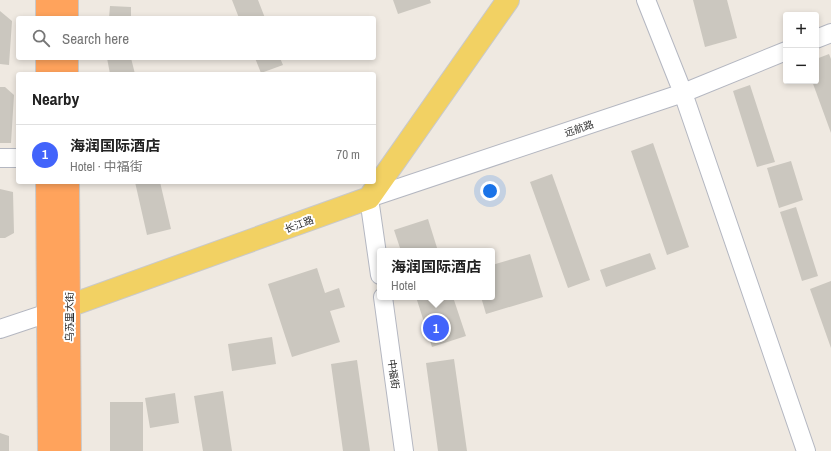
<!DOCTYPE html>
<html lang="en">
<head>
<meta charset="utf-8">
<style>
	body { margin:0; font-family:"Archivo Narrow","Noto Sans SC",sans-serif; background:#f6f6f6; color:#222 }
	.controls { position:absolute; right:12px; top:12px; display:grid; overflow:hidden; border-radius:4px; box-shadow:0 2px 6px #0003 }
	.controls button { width:36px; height:36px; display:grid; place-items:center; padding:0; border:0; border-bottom:1px solid #e0e0e0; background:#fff; color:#222; font:20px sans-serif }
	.you { position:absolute; left:490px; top:191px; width:14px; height:14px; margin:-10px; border:3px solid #fff; border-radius:50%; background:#1a73e8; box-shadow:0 0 0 6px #1a73e833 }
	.badge { display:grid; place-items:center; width:26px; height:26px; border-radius:50%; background:#4264fb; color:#fff; font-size:13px; font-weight:700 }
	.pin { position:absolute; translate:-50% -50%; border:2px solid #fff; box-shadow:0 1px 4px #0006 }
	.popup { position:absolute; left:377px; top:248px; width:118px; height:52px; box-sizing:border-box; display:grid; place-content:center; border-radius:4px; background:#fff; filter:drop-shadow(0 1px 3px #0005); font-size:13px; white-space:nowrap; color:#767676 }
	.popup b { font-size:15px; color:#222 }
	.popup::after { content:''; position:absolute; left:50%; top:100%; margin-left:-8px; border:8px solid transparent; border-top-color:#fff }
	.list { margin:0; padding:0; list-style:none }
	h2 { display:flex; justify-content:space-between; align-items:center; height:52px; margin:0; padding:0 16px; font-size:17px }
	h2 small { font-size:13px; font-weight:400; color:#767676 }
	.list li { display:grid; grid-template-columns:26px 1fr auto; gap:12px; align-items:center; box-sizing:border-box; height:60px; padding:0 16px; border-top:1px solid #e0e0e0 }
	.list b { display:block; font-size:15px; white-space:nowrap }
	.list p { margin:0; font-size:13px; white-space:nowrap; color:#767676 }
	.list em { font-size:13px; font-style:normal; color:#767676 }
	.icon { flex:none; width:22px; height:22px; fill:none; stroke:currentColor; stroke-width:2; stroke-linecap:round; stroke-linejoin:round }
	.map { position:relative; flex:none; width:831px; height:451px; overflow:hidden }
	.search { position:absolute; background:#fff; box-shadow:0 2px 6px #0003; left:16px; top:16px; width:360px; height:44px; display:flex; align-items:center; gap:10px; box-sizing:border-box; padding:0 14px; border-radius:4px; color:#767676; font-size:15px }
	.panel { position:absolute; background:#fff; box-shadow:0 2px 6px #0003; left:16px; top:72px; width:360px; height:112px; border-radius:4px }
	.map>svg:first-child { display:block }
</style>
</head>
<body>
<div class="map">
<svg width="831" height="451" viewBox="0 0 831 451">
	<rect width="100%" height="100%" fill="#efe9e1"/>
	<path fill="#cbc7bf" d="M232,0H258L265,18H239Z
		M393,0H430L431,3L398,14Z
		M693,0H727L737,38L705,47Z
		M110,6L131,7V18H109Z
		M0,11L12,21L9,65L0,64Z
		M829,54L831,59V133L812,81H816V59Z
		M107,58H131L135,74H110Z
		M255,58H280L283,65L261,73Z
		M750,85L775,162L757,167L733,91Z
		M0,87H5L14,95L11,143H0Z
		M653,143L689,247L667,255L631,151Z
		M791,161L803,200L779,208L767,168Z
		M552,174L590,280L568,288L530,182Z
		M135,182H160L171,229L147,235Z
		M0,189L13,192L14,233L5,238H0Z
		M796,207L818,276L802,281L780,212Z
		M428,219L438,251H401L394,230Z
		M650,253L656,269L606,287L600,270Z
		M530,254L543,297L486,314L481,297H492V265Z
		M317,268L325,293L339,288L345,307L330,311L340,342L292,357L268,284Z
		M831,281V348L810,289Z
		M416,297H453L466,336L432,347Z
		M272,337L276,364L232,371L228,344Z
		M454,359L467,451H438L426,363Z
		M357,360L370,451H343L331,364Z
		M223,391L232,451H203L194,396Z
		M175,393L179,423L150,428L145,398Z
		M110,402H143V451H110Z
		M0,433L9,436V451H0Z"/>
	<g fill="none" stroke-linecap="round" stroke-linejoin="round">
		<g stroke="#b4b7c1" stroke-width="20">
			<path id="minor" d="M646,0L683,93L806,451
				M816,39L831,33
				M0,158H18
				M380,275L369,198L683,93L786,51
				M383,297L404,451
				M0,329L48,313"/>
		</g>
		<g stroke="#c9c9c9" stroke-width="24">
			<path id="major" d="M52,312L369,198L508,0"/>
		</g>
		<g stroke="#c9c9c9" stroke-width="24">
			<path id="highway" d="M47,0V18
				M67,0V18
				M47,58V74
				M67,58V74
				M47,182L49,451
				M68,182L70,451"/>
		</g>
		<use href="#minor" stroke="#fff" stroke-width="18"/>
		<use href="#major" stroke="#f2d163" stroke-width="22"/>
		<use href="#highway" stroke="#ffa35c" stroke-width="22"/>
	</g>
	<g text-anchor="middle" stroke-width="4" stroke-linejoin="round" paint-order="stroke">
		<g font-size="10" fill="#2e2e2e" stroke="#fff">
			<text transform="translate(579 128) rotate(-19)" y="4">远航路</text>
			<text transform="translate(299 224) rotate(-20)" y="4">长江路</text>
			<text transform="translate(69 317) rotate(-90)" y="4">乌苏里大街</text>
			<text transform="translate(394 374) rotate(82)" y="4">中福街</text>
		</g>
	</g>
</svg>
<div class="controls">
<button>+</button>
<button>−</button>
</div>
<div class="you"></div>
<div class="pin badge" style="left:436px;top:328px">1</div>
<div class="popup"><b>海润国际酒店</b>Hotel</div>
<div class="search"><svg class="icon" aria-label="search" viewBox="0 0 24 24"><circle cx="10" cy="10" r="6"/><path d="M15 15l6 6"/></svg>Search here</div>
<section class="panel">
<h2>Nearby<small></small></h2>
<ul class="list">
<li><span class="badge">1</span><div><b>海润国际酒店</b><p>Hotel · 中福街</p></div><em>70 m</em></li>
</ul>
</section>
</div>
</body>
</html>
